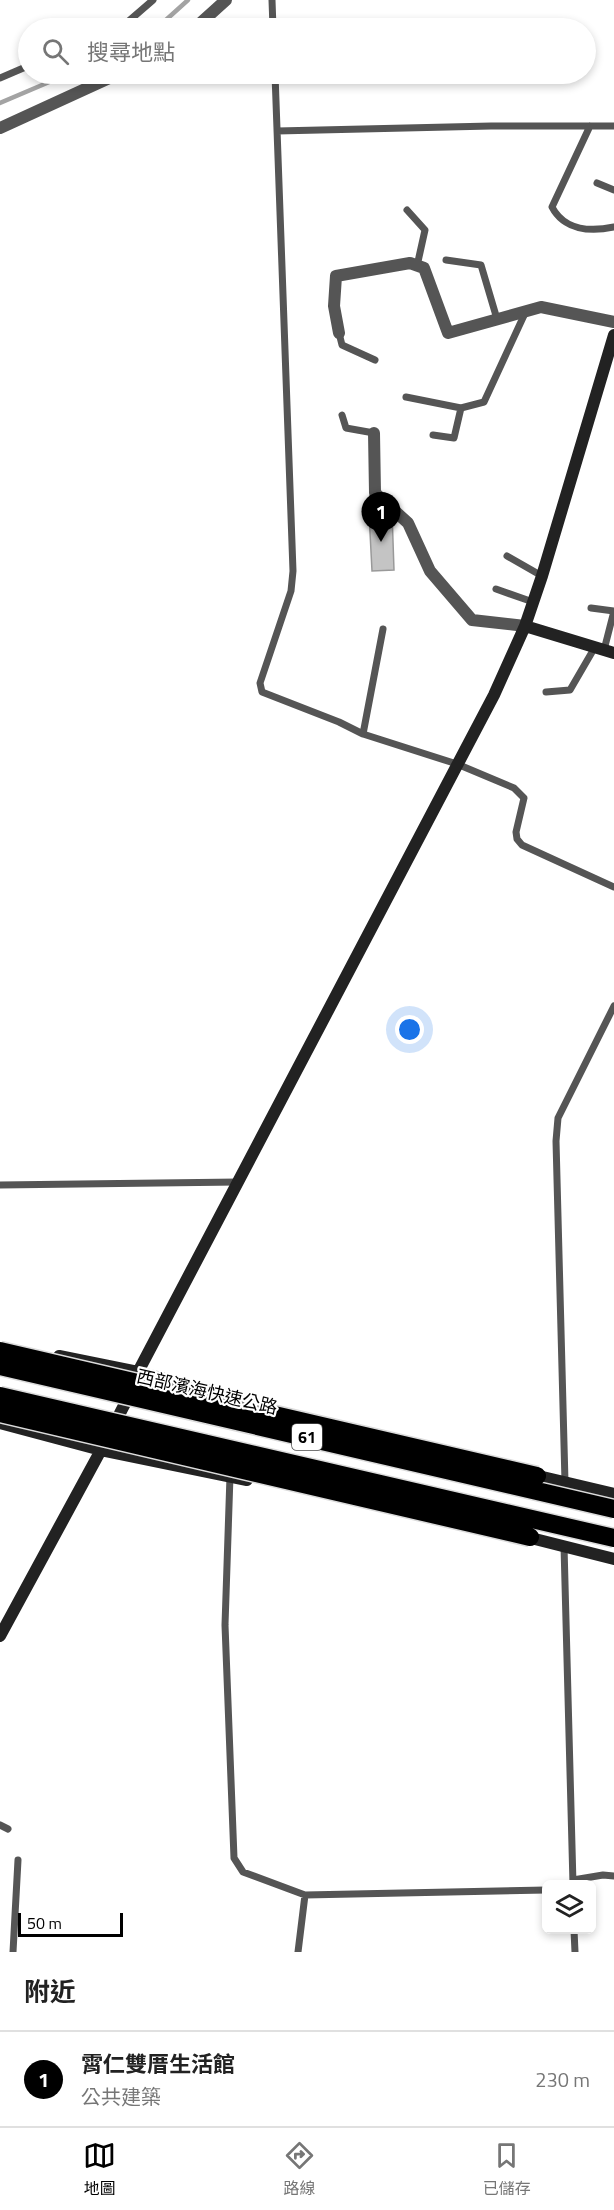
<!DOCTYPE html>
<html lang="zh-TW">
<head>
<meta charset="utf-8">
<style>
	body { margin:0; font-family:"Titillium Web","Noto Sans TC",sans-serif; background:#f6f6f6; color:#222 }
	.controls { position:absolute; right:18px; bottom:18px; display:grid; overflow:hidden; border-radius:9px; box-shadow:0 3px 9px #0003 }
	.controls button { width:54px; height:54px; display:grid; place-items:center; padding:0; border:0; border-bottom:2px solid #e0e0e0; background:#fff; color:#222; font:30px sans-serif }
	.scale { position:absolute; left:18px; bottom:15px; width:105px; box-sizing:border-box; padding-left:6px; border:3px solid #000; border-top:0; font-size:16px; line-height:21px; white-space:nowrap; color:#000; -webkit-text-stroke:4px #fff; paint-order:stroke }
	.you { position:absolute; left:410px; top:1030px; width:21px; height:21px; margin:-15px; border:4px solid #fff; border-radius:50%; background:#1a73e8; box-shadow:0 0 0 9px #1a73e833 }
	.badge { display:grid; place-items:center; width:39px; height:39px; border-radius:50%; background:#000; color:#fff; font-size:20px; font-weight:700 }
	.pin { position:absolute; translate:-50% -50px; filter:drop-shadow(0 2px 3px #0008) }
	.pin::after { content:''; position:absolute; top:32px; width:21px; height:18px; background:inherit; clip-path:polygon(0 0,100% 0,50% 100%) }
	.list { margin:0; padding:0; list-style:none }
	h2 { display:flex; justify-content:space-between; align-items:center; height:78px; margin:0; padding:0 24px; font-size:26px }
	h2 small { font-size:20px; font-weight:400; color:#767676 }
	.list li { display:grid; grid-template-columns:39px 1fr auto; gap:18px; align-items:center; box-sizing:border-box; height:96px; padding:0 24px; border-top:2px solid #e0e0e0 }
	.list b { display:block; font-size:22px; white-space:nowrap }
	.list p { margin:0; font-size:20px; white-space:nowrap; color:#767676 }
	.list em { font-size:20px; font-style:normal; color:#767676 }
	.icon { flex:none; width:33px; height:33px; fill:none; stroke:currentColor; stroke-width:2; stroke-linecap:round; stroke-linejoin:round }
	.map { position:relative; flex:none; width:614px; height:1952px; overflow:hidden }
	.search { position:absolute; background:#fff; box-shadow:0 3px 9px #0003; left:18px; right:18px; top:18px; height:66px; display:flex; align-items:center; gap:15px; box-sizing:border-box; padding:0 21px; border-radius:33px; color:#767676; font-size:22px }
	.sheet { height:174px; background:#fff }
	nav { display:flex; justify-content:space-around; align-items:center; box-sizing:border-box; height:84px; border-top:2px solid #e0e0e0; background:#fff; font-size:16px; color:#767676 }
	nav a { display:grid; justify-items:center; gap:3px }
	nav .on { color:#000 }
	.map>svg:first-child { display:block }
</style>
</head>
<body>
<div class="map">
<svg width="614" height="1952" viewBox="0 0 614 1952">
	<rect width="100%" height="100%" fill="#fff"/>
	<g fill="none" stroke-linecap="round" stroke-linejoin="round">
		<path stroke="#a3a3a3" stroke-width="4.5" d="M157,28L188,0
			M0,103L68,74"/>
	</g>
	<path fill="#c4c4c4" stroke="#999" stroke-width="1.5" d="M392,512L394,570L372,571L369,513Z"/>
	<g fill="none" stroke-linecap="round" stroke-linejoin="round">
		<path stroke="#555" stroke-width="7" d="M272,0L273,28
			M118,28L123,26L153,0
			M275,74L293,571L291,591L260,683L262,692L339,722L363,734L457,764L514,788L524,798L516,832L517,839L522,845L614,887
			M0,78L28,66
			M590,126L552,207C564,230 590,232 614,227
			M277,131L491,126H614
			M597,183L614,190
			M407,210L425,230L417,266
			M446,260L481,265L497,319
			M339,333L342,345L375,360
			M406,397L461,408L484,402L526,311
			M342,415L346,428L374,433
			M433,435L454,438L461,408
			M507,556L542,576
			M496,589L533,602
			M591,608L614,611L604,650
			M546,692L570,690L595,647
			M363,734L383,629
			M0,1185L238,1182
			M230,1476L225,1625L234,1858L243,1872L305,1895
			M565,1482L556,1141L558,1118L614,1006
			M564,1546L573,1884
			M0,1825L8,1829
			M573,1880L603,1875L614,1876
			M574,1930L575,1952
			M13,1952L18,1860
			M298,1952L305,1895L546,1890"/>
		<path stroke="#555" stroke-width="12" d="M195,28L226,0
			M0,128L118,74
			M339,333L334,306L336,276L410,263L424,268L448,333L541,307L614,322
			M374,433L375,493L408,523L430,571L472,620L525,626"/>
		<path stroke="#222" stroke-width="12" d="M525,626L614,653
			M59,1356L138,1372L226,1395
			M0,1423L101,1450L247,1480
			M530,1474L614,1494
			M523,1536L614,1559
			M0,1636L101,1450L133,1388L138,1372L494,695L525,626L542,576L614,335"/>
		<g stroke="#dbdbdb" stroke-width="21" stroke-linecap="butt">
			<path id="highway-bridge" d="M0,1351L537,1476
				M0,1366L614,1509
				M0,1396L614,1538
				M0,1413L530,1537"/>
		</g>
		<use href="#highway-bridge" stroke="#000" stroke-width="18"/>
	</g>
	<g text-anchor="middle" stroke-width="4.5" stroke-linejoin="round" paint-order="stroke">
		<rect fill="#fff" stroke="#4c4c4c" stroke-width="1.5" x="292" y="1424" width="30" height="26" rx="4.5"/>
		<g font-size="16" font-weight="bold" fill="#000">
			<text x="307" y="1443">61</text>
		</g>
		<g font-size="18" fill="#000" stroke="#fff">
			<text transform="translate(207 1392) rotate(13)" y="6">西部濱海快速公路</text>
		</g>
	</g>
</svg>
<div class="controls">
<button><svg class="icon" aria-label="layers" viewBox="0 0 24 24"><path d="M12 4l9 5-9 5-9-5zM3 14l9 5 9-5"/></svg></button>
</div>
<div class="scale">50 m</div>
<div class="you"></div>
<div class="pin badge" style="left:381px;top:542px">1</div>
<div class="search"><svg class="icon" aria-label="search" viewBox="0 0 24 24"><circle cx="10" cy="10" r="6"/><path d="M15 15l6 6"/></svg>搜尋地點</div>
</div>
<section class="sheet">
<h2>附近<small></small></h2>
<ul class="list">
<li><span class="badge">1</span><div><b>霄仁雙厝生活館</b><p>公共建築</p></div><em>230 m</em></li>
</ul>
</section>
<nav>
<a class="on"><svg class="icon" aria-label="map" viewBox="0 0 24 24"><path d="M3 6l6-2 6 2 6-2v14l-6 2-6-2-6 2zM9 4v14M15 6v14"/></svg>地圖</a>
<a><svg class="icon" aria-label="directions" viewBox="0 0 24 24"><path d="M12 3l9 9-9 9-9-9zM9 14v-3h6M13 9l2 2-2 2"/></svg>路線</a>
<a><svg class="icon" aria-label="saved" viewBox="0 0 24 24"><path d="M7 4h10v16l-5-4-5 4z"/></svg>已儲存</a>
</nav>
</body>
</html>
